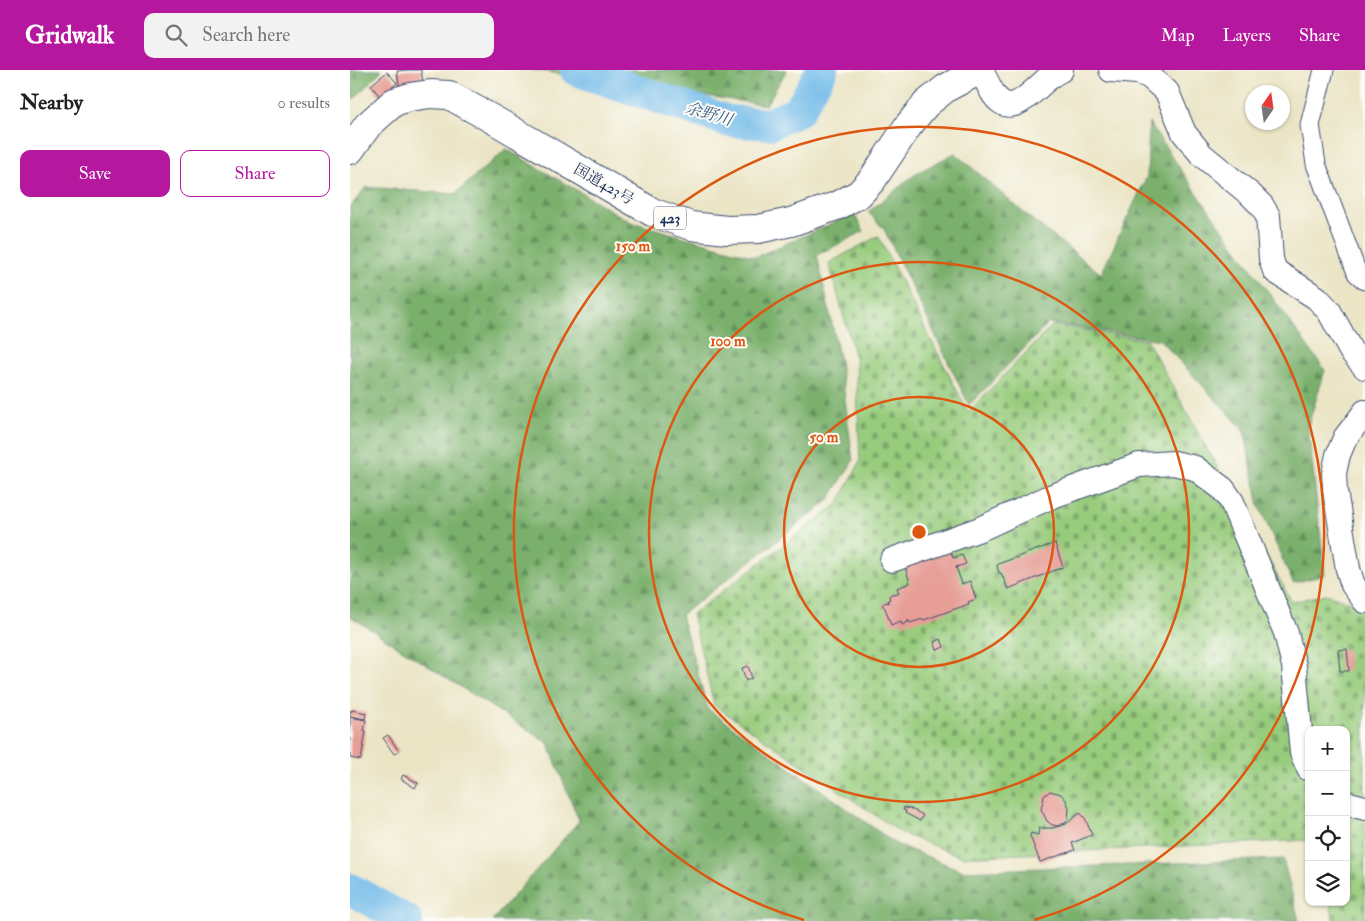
<!DOCTYPE html>
<html lang="en">
<head>
<meta charset="utf-8">
<style>
	body { margin:0; font-family:"IM FELL Double Pica","Noto Serif JP",serif; background:#f2f2f2; color:#202124 }
	.controls { position:absolute; right:15px; bottom:15px; display:grid; overflow:hidden; border-radius:10px; box-shadow:0 1px 4px #0004 }
	.controls button { width:45px; height:45px; display:grid; place-items:center; padding:0; border:0; border-bottom:1px solid #e0e0e0; background:#fff; color:#202124; font:25px sans-serif }
	.compass { position:absolute; left:895px; top:15px; width:45px; height:45px; border-radius:50%; background:#fff; box-shadow:0 1px 4px #0004; rotate:13deg }
	.list { margin:0; padding:0; list-style:none }
	h2 { display:flex; justify-content:space-between; align-items:center; height:65px; margin:0; padding:0 20px; font-size:21px }
	h2 small { font-size:16px; font-weight:400; color:#757577 }
	.actions { display:flex; gap:10px; padding:15px 20px }
	.actions a { flex:1; padding:11px 0; border:1px solid #b5179e; border-radius:10px; text-align:center; font-size:18px; color:#b5179e }
	.actions .main { background:#b5179e; color:#fff }
	.icon { flex:none; width:28px; height:28px; fill:none; stroke:currentColor; stroke-width:2; stroke-linecap:round; stroke-linejoin:round }
	.map { position:relative; flex:none; width:1015px; height:851px; overflow:hidden }
	header { display:flex; align-items:center; gap:30px; box-sizing:border-box; height:70px; padding:0 25px; background:#b5179e; color:#fff }
	header strong { font-size:24px }
	nav { display:flex; gap:28px; margin-inline-start:auto; font-size:18px }
	.search { width:350px; height:45px; background:#f2f2f2; display:flex; align-items:center; gap:12px; box-sizing:border-box; padding:0 18px; border-radius:10px; color:#757577; font-size:19px }
	main { display:flex }
	aside { flex:1; background:#fff }
	.map>svg:first-child { display:block }
</style>
</head>
<body>
<header>
<strong>Gridwalk</strong>
<div class="search"><svg class="icon" aria-label="search" viewBox="0 0 24 24"><circle cx="10" cy="10" r="6"/><path d="M15 15l6 6"/></svg>Search here</div>
<nav><a>Map</a><a>Layers</a><a>Share</a></nav>
</header>
<main>
<aside>
<h2>Nearby<small>0 results</small></h2>
<ul class="list">
</ul>
<div class="actions"><a class="main">Save</a><a>Share</a></div>
</aside>
<div class="map">
<svg width="1015" height="851" viewBox="0 0 1015 851">
	<defs>
		<pattern id="forest-firs" width="22" height="20" patternUnits="userSpaceOnUse" patternTransform="scale(1.25)"><rect width="22" height="20" fill="#7ab06c"/><path d="M5 1l3.5 6h-7zM16 11l3.5 6h-7z" fill="#63905c"/></pattern>
		<pattern id="cemetery-stones" width="16" height="16" patternUnits="userSpaceOnUse" patternTransform="scale(1.25)"><rect width="16" height="16" fill="#98cc7d"/><path d="M2 7V4a2 2 0 0 1 4 0v3zM10 15v-3a2 2 0 0 1 4 0v3z" fill="#7ba66a"/></pattern>
	</defs>
	<rect width="100%" height="100%" fill="#fdfcf7"/>
	<filter id="ink" filterUnits="userSpaceOnUse"><feTurbulence type="fractalNoise" baseFrequency=".02" numOctaves="2"/><feDisplacementMap in="SourceGraphic" scale="10" xChannelSelector="R" yChannelSelector="G"/><feConvolveMatrix kernelMatrix="1 2 1 2 8 2 1 2 1" color-interpolation-filters="sRGB"/></filter>
	<filter id="wash" filterUnits="userSpaceOnUse"><feTurbulence type="fractalNoise" baseFrequency=".0096" numOctaves="4" result="noise"/><feDisplacementMap in="SourceGraphic" scale="20" xChannelSelector="R" yChannelSelector="G"/><feGaussianBlur stdDeviation="1.12" result="paint"/><feColorMatrix in="noise" values="0 0 0 0 0 0 0 0 0 0 0 0 0 0 0 0 0 1.4 0 .05"/><feComposite in="paint" operator="in"/></filter>
	<g filter="url(#wash)">
		<rect width="100%" height="100%" fill="#ebe5c6"/>
		<path fill="url(#forest-firs)" stroke="#4a7065" d="M0,0H32L0,33Z
			M183,0H437L416,35Z
			M799,53L860,142L975,300L958,356L975,505L943,513L909,436L894,360L810,270L699,253L619,335L534,159L518,142L567,103L605,83L674,143L751,204L797,106Z
			M156,79L281,152L405,187L504,144L514,161L467,185L490,291L503,391L478,431L331,545L358,639L546,774L613,801L933,789L949,851H142L229,751L198,673L0,546V137L16,117L105,124Z"/>
		<path fill="url(#cemetery-stones)" stroke="#5a7e6e" d="M528,166L618,342L703,255L797,270L942,532L976,524L1015,537V851H983L981,832H996V660H959V770L613,787L553,764L364,635L342,544L488,434L510,392L506,291L479,193Z"/>
		<g fill="none" stroke-linecap="round" stroke-linejoin="round">
			<path stroke="#70bae9" stroke-width="32" d="M226,0L378,51L420,54L449,40L472,0
				M0,819L57,851"/>
		</g>
		<g id="blocks">
			<path fill="#e69e96" d="M58,0H71L73,13L49,15L47,1Z
				M37,2L47,13L30,27L21,15Z
				M705,473L713,497L658,519L651,503H649L647,496L648,494Z
				M601,481L603,488L612,485L616,494L606,497L612,514L620,511L626,529L618,532L619,534L574,550L573,549L560,553L558,549V552L552,555L551,551L541,555L535,538L532,535L536,532L539,533L538,530L540,529L539,526L541,524L549,523L547,518L560,513L555,497Z
				M591,569L594,577L587,580L584,572Z
				M997,579L999,601H990L988,580Z
				M398,596L402,608L396,611L392,598Z
				M2,640L16,643L15,649L0,646V641H2Z
				M0,647L16,650L14,661H16L11,690L0,688Z
				M38,665L49,681L44,684L33,668Z
				M53,705L68,713L65,718L51,709Z
				M700,721L711,724L716,730L719,738L718,749L714,753L708,756L702,755L697,751L691,739L694,726Z
				M554,737L557,739V737L573,745L570,751L555,743L556,741L553,740Z
				M730,743L735,748L742,765L722,773L725,780L690,792L680,766L681,763L688,765L689,758H703L716,754Z"/>
		</g>
	</g>
	<g filter="url(#ink)">
		<use href="#blocks" fill-opacity="0" stroke="#3a4a6e" stroke-width="1"/>
		<g fill="none" stroke-linecap="round" stroke-linejoin="round">
			<g stroke="#3a4a6e" stroke-width="21">
				<path id="minor" d="M974,0L960,55L966,94L1007,203L1015,210"/>
			</g>
			<g stroke="#3a4a6e" stroke-width="26">
				<path id="tertiary" d="M631,0C635,8 639,17 644,25C666,55 690,7 711,0
					M761,0L787,2L799,6L817,22L834,63L852,85L901,125L912,136L918,146L921,189L925,201L967,228L979,241L1001,281L1015,297
					M1015,342L995,368L988,385L984,403L985,421L998,499L1003,515L1015,531
					M542,490L630,459L700,427L789,395L824,393L845,398L873,419L882,432L936,563L944,596L952,683L959,699
					M996,733L1015,738"/>
			</g>
			<g stroke="#3a4a6e" stroke-width="30">
				<path id="trunk" d="M0,80L18,55L44,32L60,27L80,24L99,25L151,54L302,142L341,156L377,160L408,159L441,152L489,135L509,124L522,110L558,56L576,34L596,18L630,0"/>
			</g>
			<use href="#minor" stroke="#fff" stroke-width="19"/>
			<use href="#tertiary" stroke="#fff" stroke-width="24"/>
			<use href="#trunk" stroke="#fff" stroke-width="28"/>
		</g>
	</g>
	<g fill="none" stroke="#de5710" stroke-width="2.5">
		<circle cx="569" cy="462" r="135"/>
		<circle cx="569" cy="462" r="270"/>
		<path d="M454 850A405 405 0 1 1 684 850"/>
	</g>
	<g text-anchor="middle" stroke-width="4" stroke-linejoin="round" paint-order="stroke">
		<rect fill="#fdfcf7" stroke="#5f6c8c" stroke-width="1" x="304" y="136.5" width="32" height="23" rx="4"/>
		<g font-size="14" font-weight="bold" fill="#1b2f5e">
			<text x="320" y="153">423</text>
		</g>
		<g font-size="15" fill="#1b2f5e" stroke="#fdfcf7">
			<text transform="translate(254 114) rotate(30)" y="5">国道423号</text>
		</g>
		<g font-size="16" font-style="italic" fill="#355988" stroke="#fdfcf7">
			<text transform="translate(359 43) rotate(16)" y="6">余野川</text>
		</g>
	</g>
	<circle cx="569" cy="462" r="8" fill="#de5710" stroke="#fdfcf7" stroke-width="2.5"/>
	<g font-size="15" text-anchor="middle" font-weight="bold" fill="#de5710" stroke="#fdfcf7" stroke-width="4" stroke-linejoin="round" paint-order="stroke">
		<text x="283" y="181">150 m</text>
		<text x="378" y="276">100 m</text>
		<text x="474" y="372">50 m</text>
	</g>
</svg>
<div class="controls">
<button>+</button>
<button>−</button>
<button><svg class="icon" aria-label="locate" viewBox="0 0 24 24"><circle cx="12" cy="12" r="6"/><path d="M12 2v4M12 18v4M2 12h4M18 12h4"/></svg></button>
<button><svg class="icon" aria-label="layers" viewBox="0 0 24 24"><path d="M12 4l9 5-9 5-9-5zM3 14l9 5 9-5"/></svg></button>
</div>
<svg class="compass" viewBox="-18 -18 36 36"><path d="M0-13l5 13h-10z" fill="#e53935"/><path d="M0 13l5-13h-10z" fill="#757577"/></svg>
</div>
</main>
</body>
</html>
